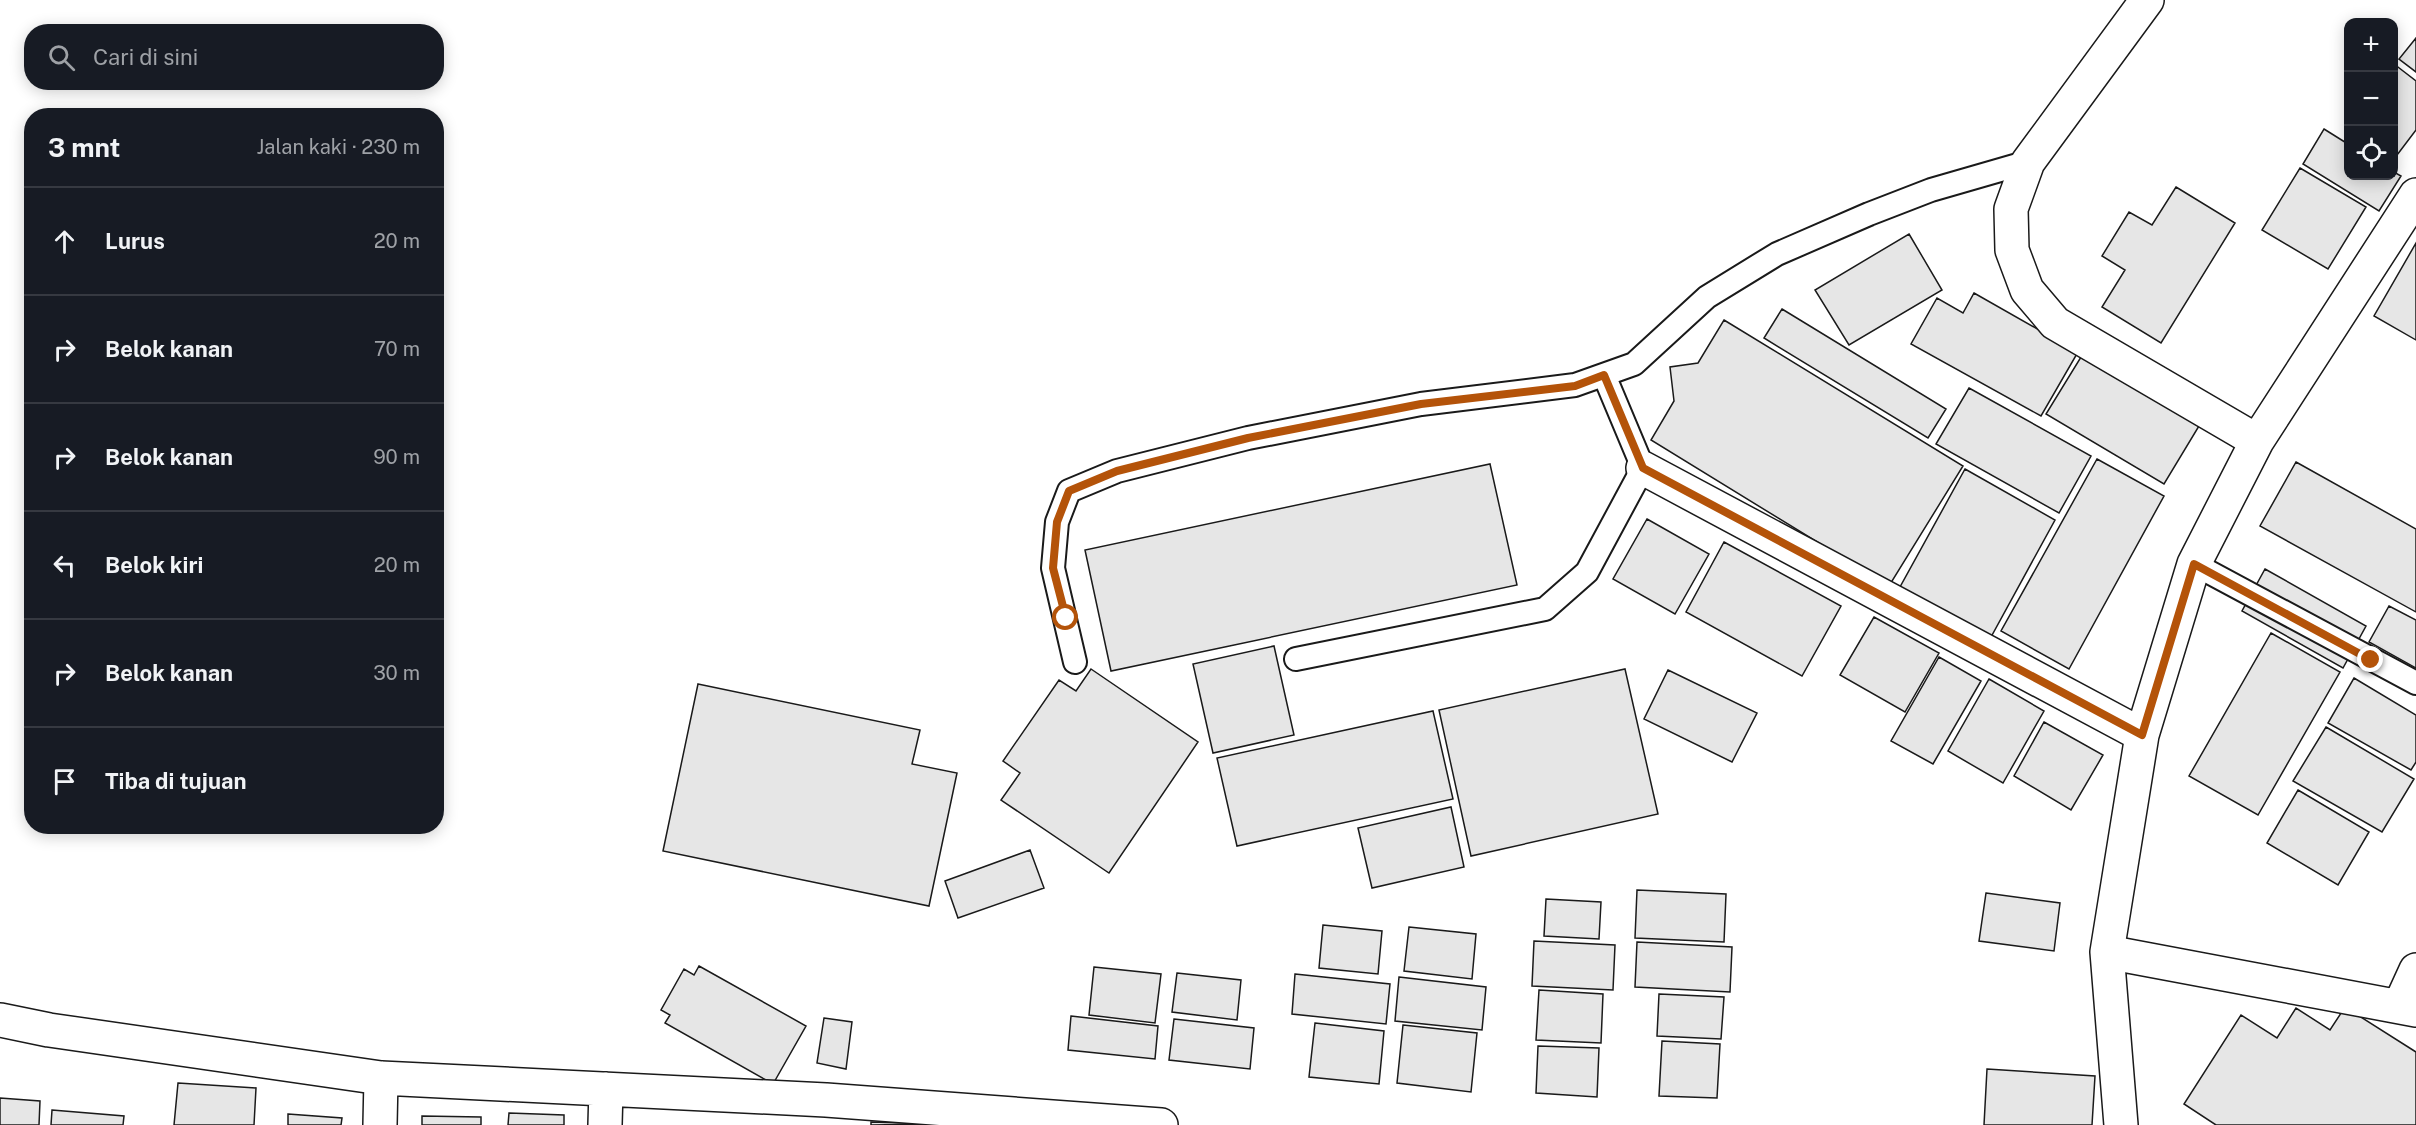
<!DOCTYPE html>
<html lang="id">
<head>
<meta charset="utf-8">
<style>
	body { margin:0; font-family:"Public Sans",sans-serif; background:#242831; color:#f1f3f6 }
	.controls { position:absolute; right:18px; top:18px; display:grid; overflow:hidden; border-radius:12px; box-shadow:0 3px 15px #0003 }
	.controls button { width:54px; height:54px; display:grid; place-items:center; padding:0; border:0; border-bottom:2px solid #363941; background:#171b24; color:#f1f3f6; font:30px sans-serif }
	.stop { position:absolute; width:18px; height:18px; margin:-14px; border:4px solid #b45309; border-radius:50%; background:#fff }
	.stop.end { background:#b45309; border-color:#fff; box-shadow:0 2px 6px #0008 }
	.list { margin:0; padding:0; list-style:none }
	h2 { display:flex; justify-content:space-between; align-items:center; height:78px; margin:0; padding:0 24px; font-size:26px }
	h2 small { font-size:20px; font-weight:400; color:#9ea1a6 }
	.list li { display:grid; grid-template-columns:39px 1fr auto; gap:18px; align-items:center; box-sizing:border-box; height:108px; padding:0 24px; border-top:2px solid #363941 }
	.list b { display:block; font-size:22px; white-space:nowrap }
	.list em { font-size:20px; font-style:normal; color:#9ea1a6 }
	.icon { flex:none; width:33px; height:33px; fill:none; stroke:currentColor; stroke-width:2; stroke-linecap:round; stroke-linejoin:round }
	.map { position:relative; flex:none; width:2416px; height:1125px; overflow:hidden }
	.search { position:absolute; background:#171b24; box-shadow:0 3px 15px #0003; left:24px; top:24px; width:420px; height:66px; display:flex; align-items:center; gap:15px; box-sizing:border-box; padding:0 21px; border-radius:24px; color:#9ea1a6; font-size:22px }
	.panel { position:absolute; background:#171b24; box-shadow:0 3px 15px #0003; left:24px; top:108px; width:420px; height:726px; border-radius:24px }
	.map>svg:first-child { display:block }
</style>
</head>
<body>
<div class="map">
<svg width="2416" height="1125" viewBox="0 0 2416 1125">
	<rect width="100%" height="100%" fill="#fff"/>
	<path fill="#e6e6e6" stroke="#1a1a1a" stroke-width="1.5" d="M2416,38V72L2399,59Z
		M2394,64L2416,81V130L2394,159Z
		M2324,129L2348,144V176H2394V172L2401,176L2379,211L2303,164Z
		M2300,168L2366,207L2328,269L2262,230Z
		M2176,187L2235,223L2161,343L2102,307L2125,270L2102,256L2129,212L2152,225Z
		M1909,234L1942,290L1849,345L1815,290Z
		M2416,243V340L2374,316Z
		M1974,293L2078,352L2041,416L1911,344L1937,298L1963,313Z
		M1782,309L1946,409L1928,438L1764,338Z
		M1724,320L1963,466L1889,586L1651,440L1674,401L1670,367L1698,363Z
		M2081,357L2199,426L2164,484L2046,414Z
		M1969,388L2091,456L2059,513L1936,444Z
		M2097,459L2164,496L2069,669L2001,631Z
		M2296,462L2416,529V612L2260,526Z
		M1490,464L1517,585L1111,671L1085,550Z
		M1965,469L2055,520L1991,637L1900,587Z
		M1647,519L1709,554L1675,614L1613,579Z
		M1724,542L1841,606L1802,676L1686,612Z
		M2265,569L2366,626L2343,668L2242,611Z
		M2389,606L2416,620V668L2369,642Z
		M1874,617L1939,653L1905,712L1840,675Z
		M2271,633L2340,672L2258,815L2189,776Z
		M1274,646L1294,735L1213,753L1193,664Z
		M1939,657L1981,681L1933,764L1891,741Z
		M1091,669L1198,742L1109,873L1001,800L1020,773L1003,761L1059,680L1076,691Z
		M1625,669L1658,814L1471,856L1439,710Z
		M1668,670L1757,713L1732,762L1644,719Z
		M2354,678L2416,715V762L2411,770L2328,723Z
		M1989,679L2044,711L2003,783L1948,751Z
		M698,684L920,730L912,764L957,773L929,906L663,851Z
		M1433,711L1453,799L1237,846L1217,758Z
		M2044,722L2103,755L2071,810L2014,776Z
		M2326,727L2414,779L2382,832L2293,781Z
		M2298,790L2369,832L2338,885L2267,843Z
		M1451,807L1464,867L1372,888L1358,828Z
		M1030,850L1044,888L958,918L945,881Z
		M1637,890L1726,894L1724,942L1635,938Z
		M1986,893L2060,903L2054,951L1979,941Z
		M1546,899L1601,902L1599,939L1544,936Z
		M1323,925L1382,931L1378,974L1319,968Z
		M1409,927L1476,934L1472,979L1404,971Z
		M1534,941L1615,945L1613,990L1532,986Z
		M1637,942L1732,947L1730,992L1635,987Z
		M699,966L806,1026L773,1084L665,1023L670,1015L661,1010L684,969L694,975Z
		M1094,967L1161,974L1155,1023L1089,1015Z
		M1177,973L1241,980L1237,1020L1172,1012Z
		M1295,974L1390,984L1386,1024L1292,1014Z
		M1399,977L1486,987L1482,1030L1395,1021Z
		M1539,990L1603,994L1601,1043L1536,1040Z
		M1659,994L1724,997L1721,1039L1657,1036Z
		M2345,1007L2416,1052V1125H2216L2184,1104L2241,1015L2277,1038L2296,1008L2330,1030Z
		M1071,1016L1158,1026L1155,1059L1068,1050Z
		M824,1018L852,1022L846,1069L817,1063Z
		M1174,1019L1254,1028L1250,1069L1169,1060Z
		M1315,1023L1384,1031L1379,1084L1309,1077Z
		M1403,1025L1477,1033L1471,1092L1397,1083Z
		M1662,1041L1720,1044L1717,1098L1659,1096Z
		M1538,1046L1599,1048L1597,1097L1536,1093Z
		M1987,1069L2095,1076L2092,1125H1984Z
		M178,1083L256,1088L254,1125H174Z
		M0,1098L40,1101L39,1125H0Z
		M52,1110L124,1116L123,1125H51Z
		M509,1113L564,1115V1125H508Z
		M288,1114L342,1118L341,1125H288Z
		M422,1116L481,1117V1125H422Z
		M871,1122L933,1124L871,1125Z"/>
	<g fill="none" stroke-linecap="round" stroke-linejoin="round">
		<g stroke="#1a1a1a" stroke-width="26">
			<path id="lane" d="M2194,564L2416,683
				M1296,659L1545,609L1587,572L1643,468L1604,375
				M1075,662L1053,568L1057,522L1069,491L1117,471L1248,438L1421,404L1575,385L1634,364L1707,297L1777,254L1869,214L1931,190L2028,162"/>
		</g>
		<g stroke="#1a1a1a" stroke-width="36">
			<path id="street" d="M2147,0L2028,162L2011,209L2012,250L2027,290L2055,323L2257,441
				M1643,468L2142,735L2194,564L2257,441L2416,195
				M2107,952L2416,1010
				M2400,1005L2416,970
				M0,1020L49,1030L381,1078L826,1100L1161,1125
				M380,1125L381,1078
				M605,1125L606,1089
				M2121,1125L2107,952L2142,735"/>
		</g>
		<use href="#lane" stroke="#fff" stroke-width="22"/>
		<use href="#street" stroke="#fff" stroke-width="33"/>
	</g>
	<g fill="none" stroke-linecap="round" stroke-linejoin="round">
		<path stroke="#b45309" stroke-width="8" d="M1066,618L1053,568L1057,522L1069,491L1117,471L1248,438L1421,404L1575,386L1604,375L1643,468L2142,735L2194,564L2371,660"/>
	</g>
</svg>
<div class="controls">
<button>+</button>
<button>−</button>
<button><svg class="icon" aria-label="locate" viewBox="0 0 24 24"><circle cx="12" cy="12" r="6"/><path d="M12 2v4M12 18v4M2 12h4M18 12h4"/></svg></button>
</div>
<div class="stop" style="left:1066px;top:618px"></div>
<div class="stop end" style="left:2371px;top:660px"></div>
<div class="search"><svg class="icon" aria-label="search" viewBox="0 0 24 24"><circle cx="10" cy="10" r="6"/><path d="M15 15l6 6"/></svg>Cari di sini</div>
<section class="panel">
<h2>3 mnt<small>Jalan kaki · 230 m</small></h2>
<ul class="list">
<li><svg class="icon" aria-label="ahead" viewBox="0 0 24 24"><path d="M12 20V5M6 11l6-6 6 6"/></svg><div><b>Lurus</b></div><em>20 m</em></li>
<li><svg class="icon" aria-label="right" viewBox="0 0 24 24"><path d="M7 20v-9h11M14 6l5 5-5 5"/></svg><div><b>Belok kanan</b></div><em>70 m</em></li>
<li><svg class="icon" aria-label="right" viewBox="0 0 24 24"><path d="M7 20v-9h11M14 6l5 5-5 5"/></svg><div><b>Belok kanan</b></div><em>90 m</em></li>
<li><svg class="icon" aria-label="left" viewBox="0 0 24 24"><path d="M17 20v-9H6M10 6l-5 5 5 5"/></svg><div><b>Belok kiri</b></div><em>20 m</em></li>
<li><svg class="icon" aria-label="right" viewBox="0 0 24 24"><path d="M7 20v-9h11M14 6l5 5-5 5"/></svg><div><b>Belok kanan</b></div><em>30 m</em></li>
<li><svg class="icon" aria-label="arrive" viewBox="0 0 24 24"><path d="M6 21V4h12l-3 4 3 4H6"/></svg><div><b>Tiba di tujuan</b></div></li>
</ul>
</section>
</div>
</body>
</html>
